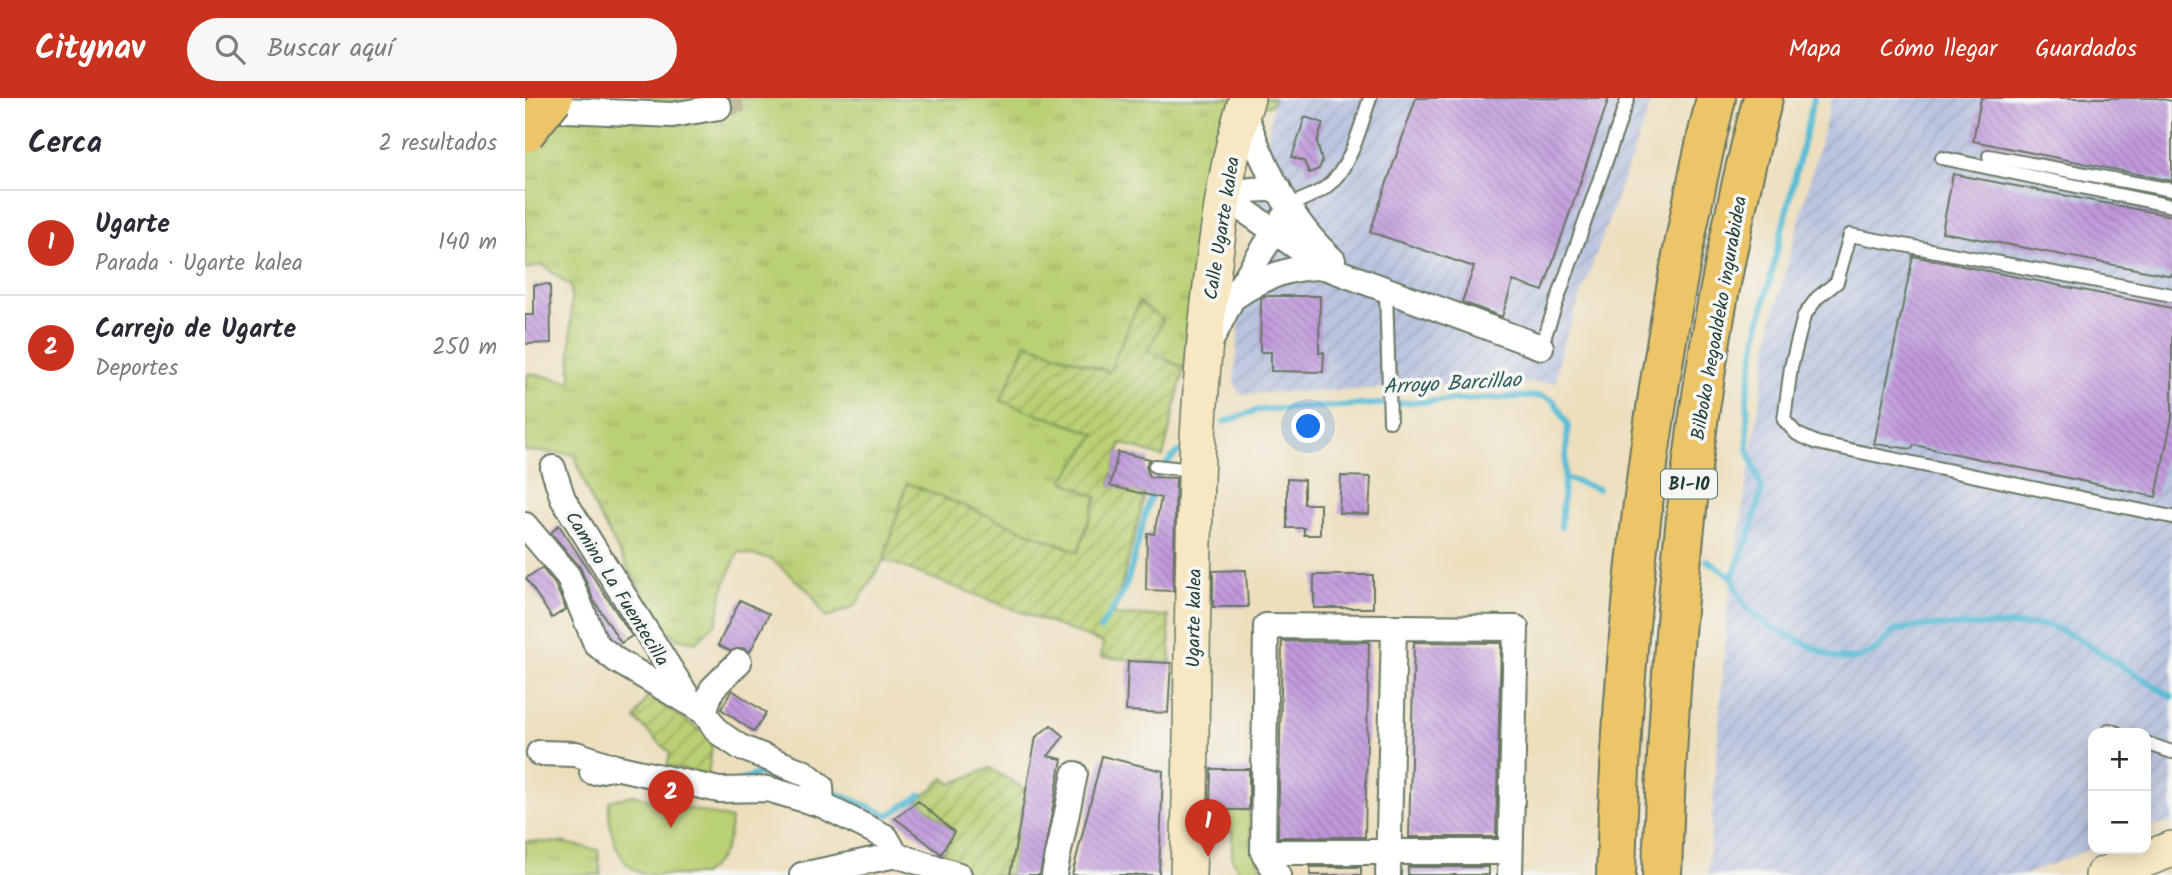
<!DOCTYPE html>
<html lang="es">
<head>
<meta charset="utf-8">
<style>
	body { margin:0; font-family:Kalam,sans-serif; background:#f7f7f7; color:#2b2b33 }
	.controls { position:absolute; right:21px; bottom:21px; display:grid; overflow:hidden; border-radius:14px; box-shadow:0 4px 18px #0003 }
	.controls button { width:63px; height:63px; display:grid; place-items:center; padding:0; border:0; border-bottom:2px solid #e1e1e2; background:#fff; color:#2b2b33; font:35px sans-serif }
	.you { position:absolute; left:784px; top:329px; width:24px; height:24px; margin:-18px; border:5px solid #fff; border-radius:50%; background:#1a73e8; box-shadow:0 0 0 10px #1a73e833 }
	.badge { display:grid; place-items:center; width:46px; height:46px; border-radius:50%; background:#c8321e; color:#fff; font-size:23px; font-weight:700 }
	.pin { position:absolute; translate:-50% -58px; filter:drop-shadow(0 2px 4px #0008) }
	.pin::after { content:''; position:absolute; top:37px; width:24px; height:21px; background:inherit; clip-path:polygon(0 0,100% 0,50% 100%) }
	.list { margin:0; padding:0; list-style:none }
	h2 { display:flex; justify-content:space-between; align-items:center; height:91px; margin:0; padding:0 28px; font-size:30px }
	h2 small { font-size:23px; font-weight:400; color:#7c7c81 }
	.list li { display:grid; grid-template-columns:46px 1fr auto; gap:21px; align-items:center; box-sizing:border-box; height:105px; padding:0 28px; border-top:2px solid #e1e1e2 }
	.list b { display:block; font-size:26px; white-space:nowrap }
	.list p { margin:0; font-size:23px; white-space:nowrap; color:#7c7c81 }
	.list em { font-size:23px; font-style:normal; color:#7c7c81 }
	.icon { flex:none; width:38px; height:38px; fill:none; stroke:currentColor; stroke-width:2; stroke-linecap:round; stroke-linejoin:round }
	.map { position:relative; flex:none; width:1647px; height:777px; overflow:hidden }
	header { display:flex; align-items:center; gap:42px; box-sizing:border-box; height:98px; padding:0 35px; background:#c8321e; color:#fff }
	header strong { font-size:33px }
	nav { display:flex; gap:38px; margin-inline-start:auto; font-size:24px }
	.search { width:490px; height:63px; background:#f7f7f7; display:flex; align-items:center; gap:18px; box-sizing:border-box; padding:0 24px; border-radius:38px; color:#7c7c81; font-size:26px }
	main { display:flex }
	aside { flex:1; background:#fff }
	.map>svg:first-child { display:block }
</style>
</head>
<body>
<header>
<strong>Citynav</strong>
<div class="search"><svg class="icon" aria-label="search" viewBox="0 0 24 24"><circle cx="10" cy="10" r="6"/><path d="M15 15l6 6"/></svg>Buscar aquí</div>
<nav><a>Mapa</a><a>Cómo llegar</a><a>Guardados</a></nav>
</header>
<main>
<aside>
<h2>Cerca<small>2 resultados</small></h2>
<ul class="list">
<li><span class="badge">1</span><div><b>Ugarte</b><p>Parada · Ugarte kalea</p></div><em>140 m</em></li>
<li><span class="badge">2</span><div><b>Carrejo de Ugarte</b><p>Deportes</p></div><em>250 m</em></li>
</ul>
</aside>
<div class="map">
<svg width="1647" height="777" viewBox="0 0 1647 777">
	<defs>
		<pattern id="industrial-furrows" width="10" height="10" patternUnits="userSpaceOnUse" patternTransform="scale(1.75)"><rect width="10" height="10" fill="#bac4de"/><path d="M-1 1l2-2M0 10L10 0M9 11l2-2" fill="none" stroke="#9fa9bf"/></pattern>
		<pattern id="grass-tufts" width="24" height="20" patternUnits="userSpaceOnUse" patternTransform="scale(1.75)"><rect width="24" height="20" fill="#bad074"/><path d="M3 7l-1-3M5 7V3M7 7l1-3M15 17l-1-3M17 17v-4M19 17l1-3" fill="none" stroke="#97aa60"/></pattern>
		<pattern id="garden-furrows" width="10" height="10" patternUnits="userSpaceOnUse" patternTransform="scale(1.75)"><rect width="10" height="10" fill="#bad074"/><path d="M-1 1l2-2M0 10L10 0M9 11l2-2" fill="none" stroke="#97aa60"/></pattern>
		<pattern id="building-back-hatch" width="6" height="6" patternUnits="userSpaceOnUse" patternTransform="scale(1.75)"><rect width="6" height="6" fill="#c098db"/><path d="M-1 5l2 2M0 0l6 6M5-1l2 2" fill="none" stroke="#9b7db2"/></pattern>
	</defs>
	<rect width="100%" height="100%" fill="#f6f6f2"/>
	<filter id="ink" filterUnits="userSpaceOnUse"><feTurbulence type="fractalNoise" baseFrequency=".0143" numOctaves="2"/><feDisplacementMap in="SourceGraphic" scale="14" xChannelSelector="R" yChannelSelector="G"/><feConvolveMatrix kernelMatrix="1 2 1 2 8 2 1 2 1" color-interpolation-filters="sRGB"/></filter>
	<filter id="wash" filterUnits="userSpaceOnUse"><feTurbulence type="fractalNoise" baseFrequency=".00686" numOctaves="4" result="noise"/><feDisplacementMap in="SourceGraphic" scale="28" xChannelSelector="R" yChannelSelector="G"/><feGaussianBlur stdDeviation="1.57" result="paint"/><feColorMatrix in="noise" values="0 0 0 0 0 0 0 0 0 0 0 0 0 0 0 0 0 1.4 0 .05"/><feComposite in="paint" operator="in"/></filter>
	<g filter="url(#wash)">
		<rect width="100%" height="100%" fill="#eddfbe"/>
		<path fill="url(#industrial-furrows)" d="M749,0H1128L1034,258L1031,284L714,296L709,282L715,220Z
			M1307,0H1647V724L1621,731V635H1568V750L1499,777H1183L1202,514L1247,224Z"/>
		<path fill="url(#grass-tufts)" stroke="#6c8654" stroke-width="2" d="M0,0H749L746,7L699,13C680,98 664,182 659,270L623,253L585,274L501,245L477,303L571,336L538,383L572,398L553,454L382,385L359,462L330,508L301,520L286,495L246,461L213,454L198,491L192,524L171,544L152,540L136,529L68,407L49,356L0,353V284L4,275L46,284V189L18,167L0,171Z
			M690,712H724L727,748L739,777H717L707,760V733H689Z
			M0,743L40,745L73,752L76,777H0Z"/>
		<path fill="url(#garden-furrows)" stroke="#6c8654" stroke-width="2" d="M614,204L638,222L623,253L659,270L638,359L596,345L585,387L620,396L589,517L643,518L646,565L576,559L578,545L359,462L382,385L553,454L572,399L538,383L571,336L476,303L501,245L584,274Z
			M123,597L188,641L183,677L142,668L145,655L110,621Z
			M465,670L501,692L485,777H449L415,758L429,734L393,703L419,680L426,686Z"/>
		<path fill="#bad074" stroke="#6c8654" stroke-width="2" d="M108,697L206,721C205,746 197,763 177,777C160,777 137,777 121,777C90,769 83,728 84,703Z"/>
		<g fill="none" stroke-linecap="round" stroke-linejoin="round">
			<path stroke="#57bcd5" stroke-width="6" d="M699,324L733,312L1015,298L1028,302L1043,326L1036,429
				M1040,380L1073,391
				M1182,462L1207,479L1220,508L1244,528L1310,560L1333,561L1351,552L1369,533L1395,528L1523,527L1547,537L1647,599
				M1207,479L1224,440L1237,391L1223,351L1222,298L1234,227L1289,0
				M575,531C582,519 592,507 598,494C616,455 619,378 654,354
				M215,682L233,676L269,682
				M313,696L364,717L396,697"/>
		</g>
		<g id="blocks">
			<path fill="url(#building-back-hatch)" d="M891,0H1084L1018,193L988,183L977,219L937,204L949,169L845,134Z
				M1456,0H1632L1647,3V83L1448,43Z
				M780,19L798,25L792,44L797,64L794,71L784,75L779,63L767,59Z
				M1428,76L1647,118V178L1417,134Z
				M1388,158L1647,210V319L1631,399L1389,347L1387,351L1349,346Z
				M25,186L26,245L0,246V217H9V187Z
				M740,198H795L794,255L799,254L798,274L746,273V254H735L736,200Z
				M593,354L625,361L621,368L624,379L651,380L648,493L621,492L622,435L629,436L636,400L585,388Z
				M816,378L846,379L844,416L814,415Z
				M762,381L779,382V406H795V437H779V430H762Z
				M34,427L107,538L96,545L68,501L55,469L26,435Z
				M17,470L30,486L41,511L27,520L1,480Z
				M721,472L723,509H688V473Z
				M789,477H848V510H789Z
				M215,502L244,516L225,554L217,550L205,553L193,547Z
				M757,543L844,544L840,739H753Z
				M889,544L976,545L971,739H884Z
				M603,563L646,565L643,615L601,613Z
				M207,592L241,615L229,634L196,611Z
				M526,627L539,638L523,658L537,661L515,777H485L511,639Z
				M577,658L638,673L634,777H547Z
				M686,671H724V712H685Z
				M393,703L429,734L416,756L370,720Z
				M785,769H836V777H785Z
				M883,769H964V777H883Z"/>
		</g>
	</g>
	<g filter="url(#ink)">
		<use href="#blocks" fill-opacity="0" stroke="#677664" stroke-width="2"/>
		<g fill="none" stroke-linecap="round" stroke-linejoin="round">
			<path stroke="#c4bfa2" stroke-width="24" stroke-dasharray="24 12" stroke-linecap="butt" d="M194,9L221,0"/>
			<g stroke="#677664" stroke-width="16">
				<path id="lane" d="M1464,58L1647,92
					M1417,60L1647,108
					M765,107C776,102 790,97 800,90C826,71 835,29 845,0
					M861,193L865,323
					M1647,197L1325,137L1312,184L1292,200L1279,218L1266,269L1259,322L1272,336L1292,345L1647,419
					M1016,249L1103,0
					M630,368L668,372
					M1584,632L1592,635
					M1621,645L1647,654"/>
			</g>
			<g stroke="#677664" stroke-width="28">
				<path id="street" d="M718,11C737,64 764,124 808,162
					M41,12L147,17L194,9
					M707,76L709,99L719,112L800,169L1016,249
					M701,111C711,88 733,91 754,91
					M711,198C739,179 766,168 800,169
					M686,243L707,201L758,120
					M28,370L38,401L162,598
					M0,427L43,478L71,546L91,562L179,614L193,634L215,649L280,675L296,688L297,707
					M179,614L187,591L214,564
					M14,655L51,656L90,669
					M67,674L90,669L194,692L243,691L297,707L361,739L371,757
					M738,754H985
					M277,777L371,757L434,777
					M529,777L550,676
					M753,777L738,754L741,528L991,530L985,777
					M863,777L869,530"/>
			</g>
			<g stroke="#677664" stroke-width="38">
				<path id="secondary" d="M663,777C670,581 662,383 686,188C694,125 702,60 722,0
					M1578,777L1647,751"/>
			</g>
			<g stroke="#677664" stroke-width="42">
				<path id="highway" d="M1091,777C1097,514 1130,256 1191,0
					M1137,777C1145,515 1170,254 1238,0"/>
			</g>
			<use href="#lane" stroke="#fff" stroke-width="12"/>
			<use href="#street" stroke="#fff" stroke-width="24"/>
			<use href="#secondary" stroke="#f7e8c3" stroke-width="35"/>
			<use href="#highway" stroke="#ecc569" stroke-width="38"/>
			<g stroke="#677664" stroke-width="42" stroke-linecap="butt">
				<path id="highway-bridge" d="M0,35L28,0"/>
			</g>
			<use href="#highway-bridge" stroke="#ecc569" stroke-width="38"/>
		</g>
	</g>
	<g text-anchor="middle" stroke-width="7" stroke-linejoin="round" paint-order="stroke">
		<rect fill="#f6f6f2" stroke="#60746d" stroke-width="2" x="1136" y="371.5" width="56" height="29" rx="5"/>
		<g font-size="18" font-weight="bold" fill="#1f3d34">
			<text x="1164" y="392">BI-10</text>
		</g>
		<g font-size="19" fill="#1f3d34" stroke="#f6f6f2">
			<text transform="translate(696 130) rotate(-81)" y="7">Calle Ugarte kalea</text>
			<text transform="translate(1193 220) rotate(-80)" y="7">Bilboko hegoaldeko ingurabidea</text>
			<text transform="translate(93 490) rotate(58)" y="7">Camino La Fuentecilla</text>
			<text transform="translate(668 520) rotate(-89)" y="7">Ugarte kalea</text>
		</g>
		<g font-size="21" font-style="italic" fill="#2d5d5c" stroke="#f6f6f2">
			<text transform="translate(927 285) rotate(-3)" y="7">Arroyo Barcillao</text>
		</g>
	</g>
</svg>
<div class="controls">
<button>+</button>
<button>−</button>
</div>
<div class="you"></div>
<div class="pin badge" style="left:683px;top:759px">1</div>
<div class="pin badge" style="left:146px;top:730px">2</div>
</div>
</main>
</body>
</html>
